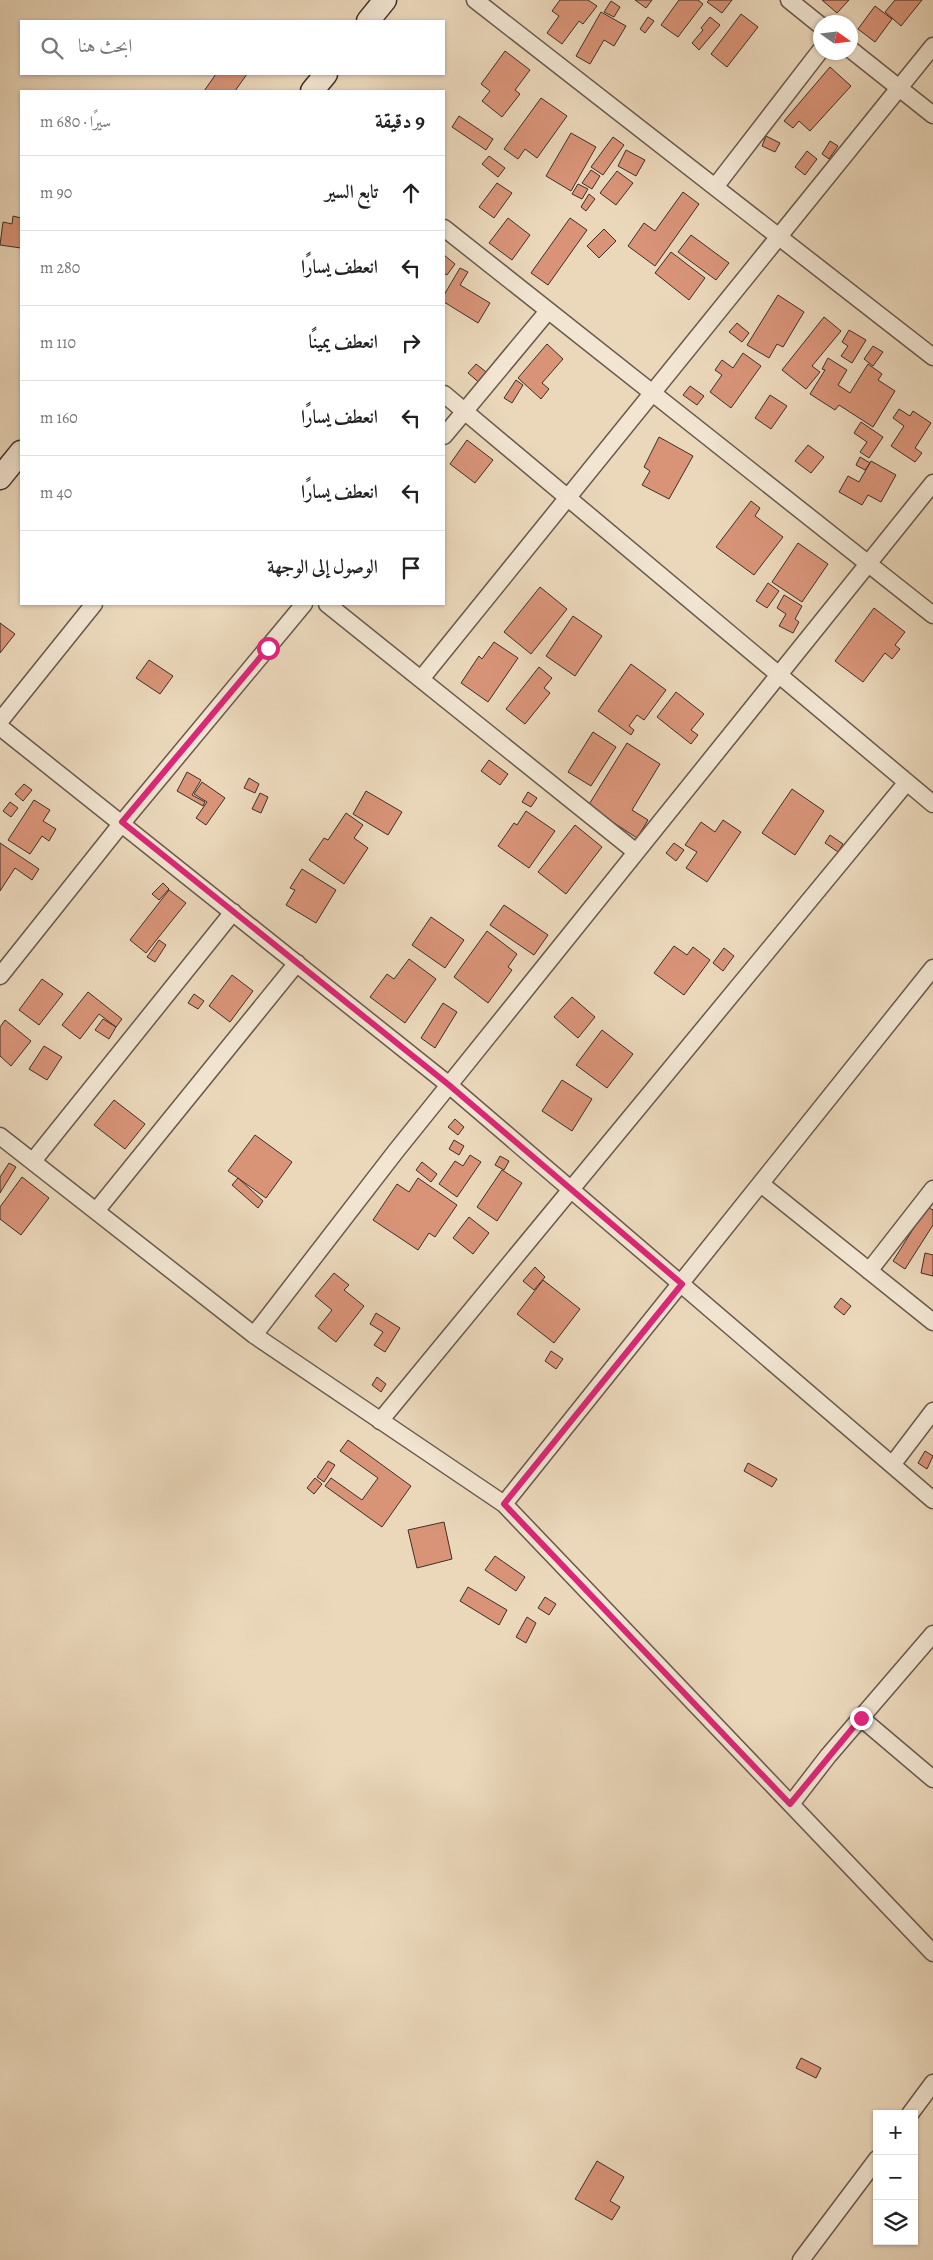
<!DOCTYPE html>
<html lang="ar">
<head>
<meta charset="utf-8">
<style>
	body { margin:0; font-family:Alegreya,Amiri,serif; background:#f2f2f2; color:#222; direction:rtl }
	.controls { position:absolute; right:15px; bottom:15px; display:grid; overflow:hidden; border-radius:0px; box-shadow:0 1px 4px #0004 }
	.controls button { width:45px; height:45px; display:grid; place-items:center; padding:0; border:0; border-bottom:1px solid #e0e0e0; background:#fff; color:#222; font:25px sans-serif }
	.compass { position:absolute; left:813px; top:15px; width:45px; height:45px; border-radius:50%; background:#fff; box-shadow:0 1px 4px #0004; rotate:104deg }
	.stop { position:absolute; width:15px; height:15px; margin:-11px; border:4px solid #db2777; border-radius:50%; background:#fff }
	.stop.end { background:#db2777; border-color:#fff; box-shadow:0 1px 5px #0008 }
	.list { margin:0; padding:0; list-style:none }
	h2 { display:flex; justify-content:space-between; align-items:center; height:65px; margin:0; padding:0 20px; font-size:21px }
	h2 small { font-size:16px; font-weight:400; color:#767676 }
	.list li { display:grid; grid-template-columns:32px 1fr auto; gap:15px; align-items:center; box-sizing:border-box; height:75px; padding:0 20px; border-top:1px solid #e0e0e0 }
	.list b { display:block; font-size:19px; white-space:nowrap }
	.list em { font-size:16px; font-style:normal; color:#767676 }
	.icon { flex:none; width:28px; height:28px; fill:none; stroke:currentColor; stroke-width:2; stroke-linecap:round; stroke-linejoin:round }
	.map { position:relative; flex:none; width:933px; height:2260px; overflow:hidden; direction:ltr }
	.search { position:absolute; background:#fff; box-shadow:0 1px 4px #0004; left:20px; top:20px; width:425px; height:55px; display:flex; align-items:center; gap:12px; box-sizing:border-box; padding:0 18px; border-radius:0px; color:#767676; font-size:19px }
	.panel { position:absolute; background:#fff; box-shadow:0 1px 4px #0004; left:20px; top:90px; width:425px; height:515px; border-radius:0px; direction:rtl }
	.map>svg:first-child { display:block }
</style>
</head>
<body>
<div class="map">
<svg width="933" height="2260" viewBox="0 0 933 2260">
	<rect width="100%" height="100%" fill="#ebd8bb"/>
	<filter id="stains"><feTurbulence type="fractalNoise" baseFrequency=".004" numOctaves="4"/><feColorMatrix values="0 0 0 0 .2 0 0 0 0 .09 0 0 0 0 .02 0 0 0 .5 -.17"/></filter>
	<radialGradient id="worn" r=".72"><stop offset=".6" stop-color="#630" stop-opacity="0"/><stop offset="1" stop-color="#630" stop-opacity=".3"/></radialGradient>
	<path fill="#d99478" stroke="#3e2f28" d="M560,0H588L597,6L583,24L579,21L562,44L547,33L559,16L552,11Z
		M635,0H652L646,8Z
		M679,0H698L703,4L678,37L661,25Z
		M709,0H732L722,13L707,2Z
		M822,0H849L837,13Z
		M895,0H922L901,26L885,12Z
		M611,1L620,7L614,17L604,12Z
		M875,6L892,19L875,42L858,29Z
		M601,12L626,26L614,46L604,40L590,64L576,56Z
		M741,14L758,27L727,67L711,54Z
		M648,17L654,21L645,33L640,29Z
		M710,17L720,25L699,50L692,43L703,30L701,28Z
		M505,51L530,70L515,90L520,94L502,117L482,101L490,91L481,84Z
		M830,67L851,86L810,131L799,121L793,128L784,121Z
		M216,74H247L235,91H204Z
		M541,98L567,116L537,158L525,149L518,159L504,149Z
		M459,116L493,139L486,150L452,127Z
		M571,133L596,147L571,191L546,176Z
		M766,136L780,143L775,152L762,146Z
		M613,137L624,145L603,175L591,167Z
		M830,141L838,146L829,159L822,154Z
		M626,150L645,160L636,176L618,166Z
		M807,151L817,159L805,175L795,167Z
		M489,156L505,168L498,177L482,164Z
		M591,170L600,176L592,189L582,183Z
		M617,171L633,183L616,205L600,193Z
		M497,183L512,193L494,218L479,207Z
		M578,184L588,189L582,199L572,194Z
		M683,192L699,204L655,266L628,246L644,223L655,231Z
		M589,194L595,199L586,211L581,207Z
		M13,216L21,218V248L0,245L3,222L12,224Z
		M508,218L530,235L512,260L489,243Z
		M570,218L587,230L548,285L531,273Z
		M604,229L616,241L599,258L587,246Z
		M691,235L729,263L716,280L678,252Z
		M671,252L705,278L689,300L655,273Z
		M444,255L455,264L447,275L444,273Z
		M460,268L468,272L460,285L490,303L478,323L444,302V295Z
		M778,295L804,312L783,347L777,344L769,358L747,345Z
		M824,317L841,331L812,366L820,372L806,389L782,370Z
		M737,323L749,333L742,342L729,332Z
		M849,330L866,340L852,363L841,356L848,346L842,342Z
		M547,344L563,359L542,383L549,389L541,399L518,378Z
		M873,346L883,352L873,366L864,359Z
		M743,353L761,366L731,408L710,392L722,375L715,370L722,360L733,368Z
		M828,358L847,370L838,385L850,393L868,364L882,374L878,380L895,391L873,427L839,405L835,410L810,394L825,370L822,369Z
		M476,364L490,375L482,385L468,373Z
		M516,380L523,385L512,403L504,398Z
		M690,386L704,396L697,405L683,395Z
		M770,395L787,406L771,429L755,418Z
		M899,409L910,416L913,411L931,423L915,448L922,453L915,462L891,446L904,426L893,418Z
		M861,422L883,437L869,458L860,452L867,442L854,433Z
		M659,437L693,456L669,499L642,485L650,471L644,467Z
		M467,440L493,460L475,483L450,464Z
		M808,445L824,457L811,473L795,461Z
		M860,457L870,463L865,470L856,465Z
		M871,461L896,475L881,502L868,495L862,505L839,492L848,476L859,482Z
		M751,501L760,508L755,516L783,537L754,575L716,547Z
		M798,543L828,564L802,602L772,582Z
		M768,583L779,591L767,608L756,601Z
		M540,587L567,609L531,654L504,632Z
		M784,595L802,606L795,619L799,622L793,633L779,626L786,614L777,608Z
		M874,608L905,632L895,645L900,649L892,659L885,653L863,682L835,661Z
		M573,616L602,636L575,676L546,656Z
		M0,623L15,634L0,653Z
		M494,642L518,658L488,702L461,683L479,656L482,659Z
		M149,660L173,676L160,694L136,678Z
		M631,664L666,690L644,720L637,715L629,726L634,730L631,735L598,711Z
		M539,667L552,678L544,688L550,693L525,724L506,709Z
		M676,692L704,714L691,730L698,735L691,744L657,717Z
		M593,732L616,747L591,786L568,772Z
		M627,743L660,764L632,810L648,820L637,838L588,806Z
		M489,760L508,774L500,785L481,771Z
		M187,772L201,780L192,795L205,802L203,806L177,791Z
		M249,778L259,784L255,793L244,788Z
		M202,782L225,798L206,825L196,818L207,802L194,794Z
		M24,784L32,790L23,801L15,794Z
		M792,789L824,811L795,855L762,833Z
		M366,791L402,812L388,835L353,814Z
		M528,792L537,798L531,807L522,802Z
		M260,793L268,797L261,813L252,809Z
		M34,800L50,810L43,821L56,829L49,841L42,836L30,854L8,840Z
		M10,802L18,808L11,817L3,811Z
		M526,811L555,831L529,868L498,846L514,823L517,825Z
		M346,813L363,825L354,838L368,848L344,884L309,860L324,838L328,840Z
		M723,820L741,832L707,882L686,868L697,852L685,845L701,822L715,832Z
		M575,825L602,847L566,894L538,872Z
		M830,835L843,844L838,852L825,843Z
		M0,843L39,869L32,880L15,868L0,891Z
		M674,843L684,850L676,861L666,853Z
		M302,869L336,890L316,923L286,905L295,890L290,888Z
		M163,883L169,889L159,900L152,894Z
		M169,890L186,903L146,953L130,940Z
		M504,905L548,935L534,955L490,925Z
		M431,917L464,940L445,968L412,945Z
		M487,931L517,954L508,967L512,970L488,1003L454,977Z
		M159,940L166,945L155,962L147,957Z
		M674,946L687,955L693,947L710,960L684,995L654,973Z
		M724,948L734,956L723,971L713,963Z
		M409,959L436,979L405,1023L370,997L387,974L394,979Z
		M232,975L253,991L230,1022L209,1006Z
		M42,979L63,994L39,1025L19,1010Z
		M88,992L122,1019L116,1027L99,1014L80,1039L62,1025Z
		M194,994L204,1001L198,1009L188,1003Z
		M572,997L595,1017L578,1038L554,1017Z
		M443,1003L457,1012L435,1048L421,1038Z
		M103,1019L116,1027L109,1039L95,1030Z
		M5,1020L31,1041L11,1066L0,1056V1027Z
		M602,1030L633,1054L607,1088L576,1065Z
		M44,1046L62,1057L47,1080L29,1069Z
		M562,1080L592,1099L572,1131L542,1111Z
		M114,1100L145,1124L125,1149L94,1125Z
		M455,1119L464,1127L458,1135L448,1127Z
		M255,1135L292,1162L266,1198L228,1171Z
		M454,1140L464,1146L459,1155L449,1149Z
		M470,1155L481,1162L457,1197L439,1184L455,1161L463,1166Z
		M500,1156L509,1161L504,1170L495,1165Z
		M422,1162L437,1174L431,1182L416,1170Z
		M9,1163L16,1167L0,1193V1177Z
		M502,1170L522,1183L497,1221L477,1207Z
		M22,1177L49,1198L21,1235L0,1219V1207Z
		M238,1178L263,1201L258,1208L232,1185Z
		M418,1178L457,1205L435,1237L429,1233L418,1250L373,1220L397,1184L409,1192Z
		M927,1207L933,1210V1225L905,1269L893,1261Z
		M469,1217L489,1233L473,1254L453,1238Z
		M925,1253L933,1255V1276L921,1273Z
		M535,1267L545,1277L534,1290L523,1281Z
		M334,1273L349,1285L344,1290L364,1306L336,1342L318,1328L332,1310L315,1296Z
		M543,1280L580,1309L554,1343L517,1314Z
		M841,1298L851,1306L844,1315L834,1307Z
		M376,1313L400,1328L385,1352L374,1345L383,1332L370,1324Z
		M551,1351L563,1359L556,1369L545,1361Z
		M377,1377L386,1384L381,1392L372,1385Z
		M348,1440L411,1486L382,1527L325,1486L331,1478L362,1500L378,1478L340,1451Z
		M925,1451L933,1456L927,1469L918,1463Z
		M328,1461L335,1465L324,1482L317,1477Z
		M748,1463L777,1479L772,1487L744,1471Z
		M315,1478L322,1484L314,1494L307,1488Z
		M444,1522L452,1559L417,1568L408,1530Z
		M495,1556L525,1577L516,1591L485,1570Z
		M468,1587L507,1610L499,1625L460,1601Z
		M545,1597L556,1604L549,1615L538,1608Z
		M527,1617L536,1623L526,1643L516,1637Z
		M801,2058L821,2068L816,2078L796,2068Z
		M597,2161L624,2177L610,2201L620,2207L612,2220L575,2199Z"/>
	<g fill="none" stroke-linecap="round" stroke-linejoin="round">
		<g stroke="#69594d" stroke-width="19">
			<path id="minor" d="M475,0L933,357
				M789,0L820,25
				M850,49L933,115
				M715,187L820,51
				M444,228L933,615
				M444,394L933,804
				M444,436L548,311
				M327,604L636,852
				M421,679L933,46
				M0,721L94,604
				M0,727L449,1085L933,1500
				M0,976L122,823L304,604
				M0,1136L254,1335L504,1504L933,1953
				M33,1161L233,912
				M761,1184L933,1322
				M96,1211L297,963
				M869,1271L933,1189
				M254,1335L396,1151L933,483
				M380,1421L907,782
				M892,1465L933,1411
				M504,1504L933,968
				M861,1718L933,1779
				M791,1804L828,1756L933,1634
				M910,2114L933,2083
				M801,2260L877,2159"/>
		</g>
		<g stroke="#3e2f28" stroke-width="25">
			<path id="secondary" d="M368,21L385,0
				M312,91L326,74
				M0,478L21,452"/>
		</g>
		<use href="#minor" stroke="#f2e6d3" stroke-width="16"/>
		<use href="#secondary" stroke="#f2e6d3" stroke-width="22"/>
	</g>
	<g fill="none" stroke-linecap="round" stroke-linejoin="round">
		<path stroke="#db2777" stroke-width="6" d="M268,648L122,822L449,1085L682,1284L504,1504L790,1804L861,1718"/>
	</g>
	<rect width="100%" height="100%" filter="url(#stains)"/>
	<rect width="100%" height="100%" fill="url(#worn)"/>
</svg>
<div class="controls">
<button>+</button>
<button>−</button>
<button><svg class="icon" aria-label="layers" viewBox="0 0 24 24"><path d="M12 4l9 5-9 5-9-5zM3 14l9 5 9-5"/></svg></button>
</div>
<svg class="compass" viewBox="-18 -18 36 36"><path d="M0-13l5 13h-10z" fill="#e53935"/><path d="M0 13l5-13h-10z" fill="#767676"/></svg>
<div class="stop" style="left:268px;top:648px"></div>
<div class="stop end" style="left:861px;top:1718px"></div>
<div class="search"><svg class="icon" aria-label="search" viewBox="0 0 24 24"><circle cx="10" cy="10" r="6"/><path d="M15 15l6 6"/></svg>ابحث هنا</div>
<section class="panel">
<h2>9 دقيقة<small>سيرًا · 680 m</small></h2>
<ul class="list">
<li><svg class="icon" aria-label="ahead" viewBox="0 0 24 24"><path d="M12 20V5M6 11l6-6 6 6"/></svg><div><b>تابع السير</b></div><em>90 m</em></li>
<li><svg class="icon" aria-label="left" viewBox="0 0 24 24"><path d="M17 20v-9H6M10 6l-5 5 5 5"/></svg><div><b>انعطف يسارًا</b></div><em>280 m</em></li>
<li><svg class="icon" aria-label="right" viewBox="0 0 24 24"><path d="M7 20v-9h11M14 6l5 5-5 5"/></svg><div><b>انعطف يمينًا</b></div><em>110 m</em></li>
<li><svg class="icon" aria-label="left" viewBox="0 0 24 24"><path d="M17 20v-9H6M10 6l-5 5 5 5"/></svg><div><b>انعطف يسارًا</b></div><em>160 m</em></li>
<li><svg class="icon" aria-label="left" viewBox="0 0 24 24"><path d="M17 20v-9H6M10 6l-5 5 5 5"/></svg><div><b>انعطف يسارًا</b></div><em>40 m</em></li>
<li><svg class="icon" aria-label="arrive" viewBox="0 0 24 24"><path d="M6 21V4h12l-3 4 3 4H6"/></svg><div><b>الوصول إلى الوجهة</b></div></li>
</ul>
</section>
</div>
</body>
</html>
